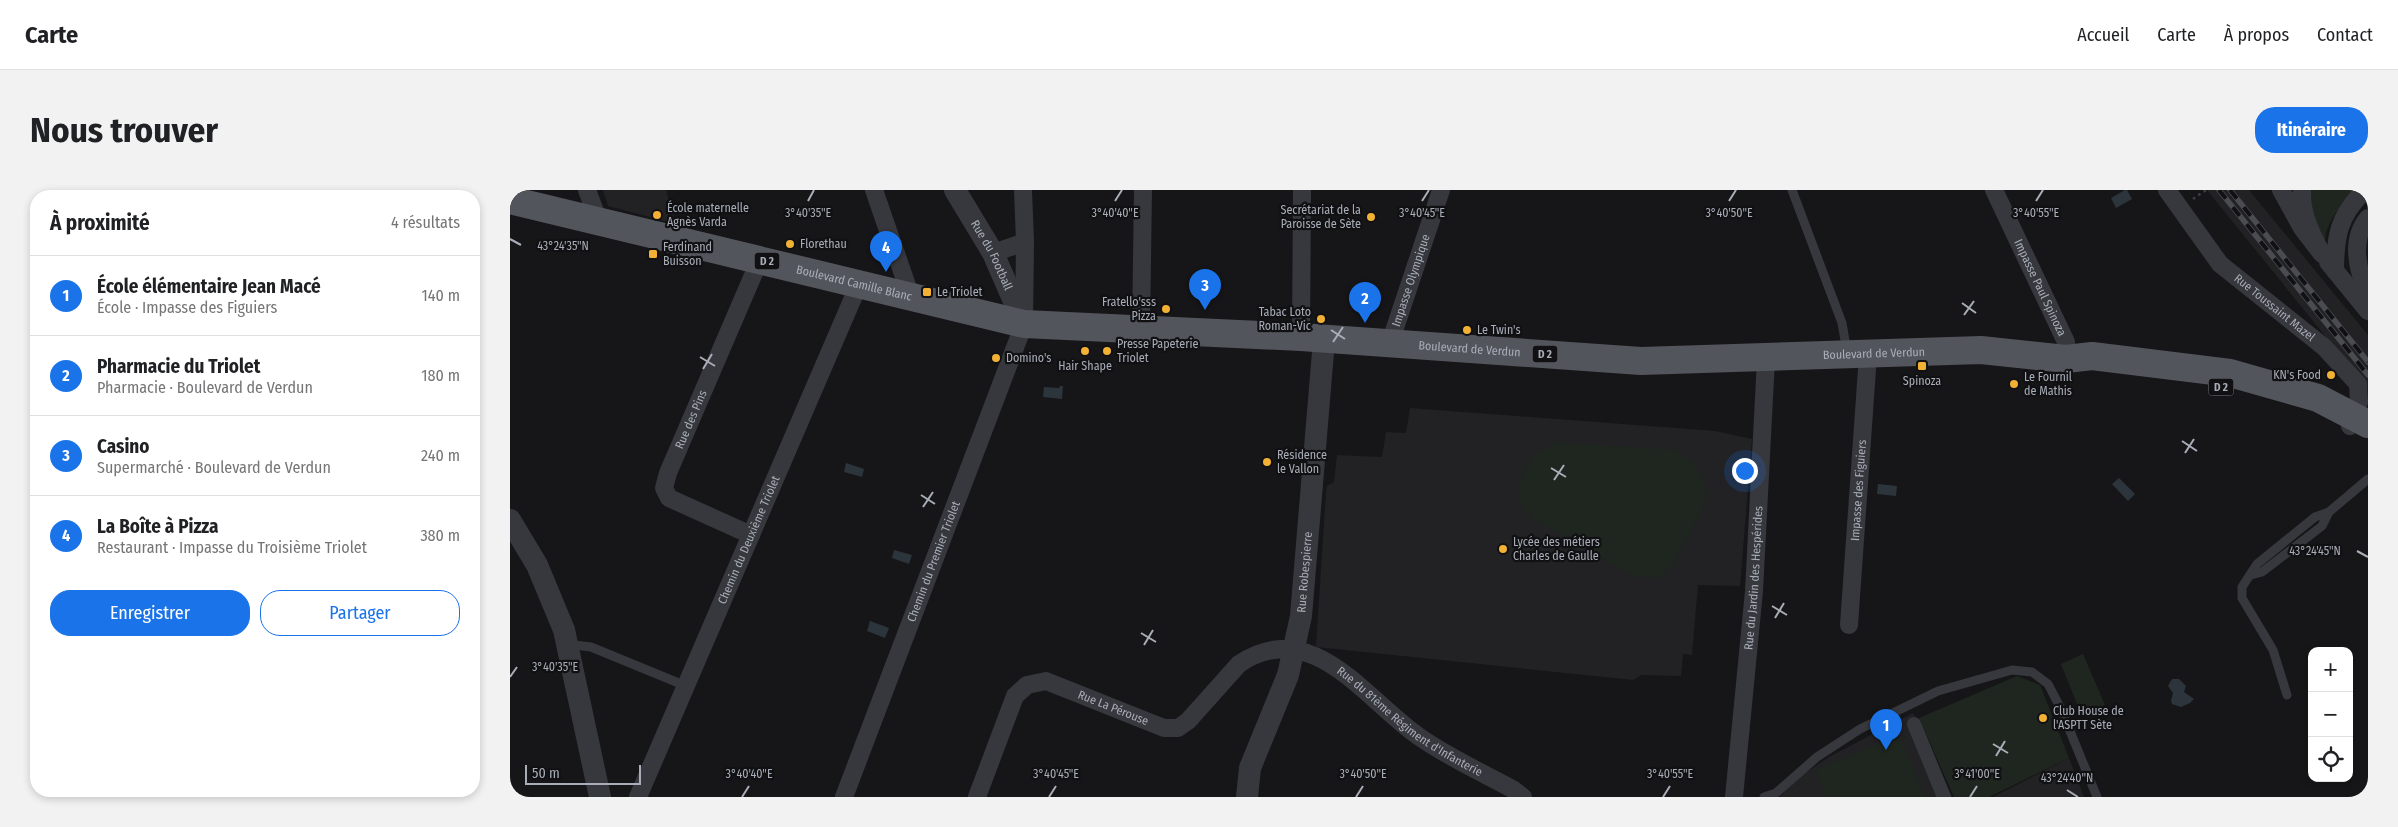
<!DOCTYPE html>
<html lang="fr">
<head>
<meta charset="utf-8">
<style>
	body { margin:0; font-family:"Fira Sans Condensed",sans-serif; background:#f2f2f2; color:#202124 }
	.controls { position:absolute; right:15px; bottom:15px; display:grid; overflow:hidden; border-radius:10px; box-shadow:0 2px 8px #0003 }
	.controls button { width:45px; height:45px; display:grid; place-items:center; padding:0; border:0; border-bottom:1px solid #e0e0e0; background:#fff; color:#202124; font:25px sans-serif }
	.scale { position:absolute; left:15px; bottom:12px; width:116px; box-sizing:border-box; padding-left:5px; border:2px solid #a8adb8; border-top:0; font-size:14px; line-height:18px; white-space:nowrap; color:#a8adb8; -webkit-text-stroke:4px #111113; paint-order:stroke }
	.you { position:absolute; left:1234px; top:280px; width:18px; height:18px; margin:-12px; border:4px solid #fff; border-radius:50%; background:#1a73e8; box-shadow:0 0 0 8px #1a73e833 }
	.badge { display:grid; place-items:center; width:32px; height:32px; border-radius:50%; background:#1a73e8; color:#fff; font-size:16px; font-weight:700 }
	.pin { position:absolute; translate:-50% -41px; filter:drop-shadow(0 1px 2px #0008) }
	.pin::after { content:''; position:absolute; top:26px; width:18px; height:15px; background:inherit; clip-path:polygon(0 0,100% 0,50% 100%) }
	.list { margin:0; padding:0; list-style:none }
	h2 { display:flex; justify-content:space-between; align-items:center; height:65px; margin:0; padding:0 20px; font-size:21px }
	h2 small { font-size:16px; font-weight:400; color:#757577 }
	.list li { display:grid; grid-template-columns:32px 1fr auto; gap:15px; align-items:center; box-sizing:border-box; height:80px; padding:0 20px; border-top:1px solid #e0e0e0 }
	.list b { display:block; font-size:19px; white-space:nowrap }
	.list p { margin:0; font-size:16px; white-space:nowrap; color:#757577 }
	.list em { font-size:16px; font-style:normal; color:#757577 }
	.actions { display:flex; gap:10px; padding:15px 20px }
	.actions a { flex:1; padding:11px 0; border:1px solid #1a73e8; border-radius:20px; text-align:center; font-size:18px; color:#1a73e8 }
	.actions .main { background:#1a73e8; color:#fff }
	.icon { flex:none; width:28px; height:28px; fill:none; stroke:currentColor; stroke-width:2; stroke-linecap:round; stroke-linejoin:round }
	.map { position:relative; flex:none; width:1858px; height:607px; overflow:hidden; border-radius:20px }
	header { display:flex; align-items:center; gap:30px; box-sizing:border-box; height:70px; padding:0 25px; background:#fff; border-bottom:1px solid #e0e0e0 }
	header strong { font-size:24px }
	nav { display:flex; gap:28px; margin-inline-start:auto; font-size:18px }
	.intro { display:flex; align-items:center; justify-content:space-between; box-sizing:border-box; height:120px; padding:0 30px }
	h1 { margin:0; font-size:35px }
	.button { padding:12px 22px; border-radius:20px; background:#1a73e8; color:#fff; font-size:18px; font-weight:700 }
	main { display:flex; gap:30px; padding:0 30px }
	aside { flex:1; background:#fff; border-radius:20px; box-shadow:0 2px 8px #0003 }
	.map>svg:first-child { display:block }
</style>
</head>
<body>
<header>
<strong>Carte</strong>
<nav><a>Accueil</a><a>Carte</a><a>À propos</a><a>Contact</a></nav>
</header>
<div class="intro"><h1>Nous trouver</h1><a class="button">Itinéraire</a></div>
<main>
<aside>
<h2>À proximité<small>4 résultats</small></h2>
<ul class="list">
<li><span class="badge">1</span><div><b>École élémentaire Jean Macé</b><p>École · Impasse des Figuiers</p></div><em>140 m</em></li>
<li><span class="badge">2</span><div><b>Pharmacie du Triolet</b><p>Pharmacie · Boulevard de Verdun</p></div><em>180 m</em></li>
<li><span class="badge">3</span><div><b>Casino</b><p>Supermarché · Boulevard de Verdun</p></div><em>240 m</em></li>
<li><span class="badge">4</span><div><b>La Boîte à Pizza</b><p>Restaurant · Impasse du Troisième Triolet</p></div><em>380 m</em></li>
</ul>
<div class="actions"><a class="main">Enregistrer</a><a>Partager</a></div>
</aside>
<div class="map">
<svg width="1858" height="607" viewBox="0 0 1858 607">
	<rect width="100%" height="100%" fill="#161618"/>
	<path fill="#222225" d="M93,0H156L166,34L98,16Z
		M1697,0H1739L1858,145V199Z
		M900,218L1205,241L1242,249L1230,396L1188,395L1182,465L1173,464L1171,486L1132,485L1123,490L806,457L816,301L817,296L824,292L827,265L872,267L876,242L896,243Z
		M1403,523L1442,607H1270L1289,587L1319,567Z
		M1559,568L1574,607H1483Z"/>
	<path fill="#1e261f" d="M1800,0H1846C1831,14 1815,33 1815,53L1799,18Z
		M1045,252L1165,260L1183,272L1193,288L1196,305L1191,322L1163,375L1154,385L1141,388L1128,387L1111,379L1023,329C1020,325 1014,321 1012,317C1002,300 1014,274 1028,263C1033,259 1040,256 1045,252Z
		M1573,464L1595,515L1571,524L1551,474Z
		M1507,486L1530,495L1559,568L1479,607H1444L1409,528Z
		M1389,545L1415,607H1316L1305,580Z"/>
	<path fill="#2c353c" d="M1615,0H1617L1622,9L1606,18L1601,8Z
		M550,196H553L552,209L533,207L534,197L549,198Z
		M336,273L354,279L352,287L334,282Z
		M1609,288L1625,304L1618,311L1602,294Z
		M1368,294L1387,296L1386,306L1367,304Z
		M384,360L402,365L399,374L382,368Z
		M360,431L379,438L375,448L357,441Z
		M1662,489H1669L1676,496L1674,502L1684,509L1680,513L1671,517L1662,514L1661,511L1663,503L1658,496Z"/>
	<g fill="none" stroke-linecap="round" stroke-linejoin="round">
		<path stroke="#3d3f44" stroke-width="2.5" stroke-dasharray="2.5 4" stroke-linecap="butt" d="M1683,9L1696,0"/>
		<path stroke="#37383d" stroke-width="9" d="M1282,0L1332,133L1337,162
			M1741,385L1752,382L1812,336L1819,322
			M57,454L81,457L176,496
			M1777,505L1763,460L1732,408V397L1747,374L1805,327L1819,322L1858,289
			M1254,607L1266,603L1307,567L1350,539L1428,501L1502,480L1522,482L1538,494L1551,519L1587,607"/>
		<path stroke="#37383d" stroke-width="14" d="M1404,534L1434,607"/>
		<g stroke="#37383d" stroke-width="18">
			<path d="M77,0L89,32"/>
			<path d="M364,0L401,107"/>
			<path id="s1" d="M1484,0L1556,152V169"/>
			<path id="s2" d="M1657,0L1710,74L1814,157L1848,194L1849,212L1840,236"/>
			<path d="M1771,0L1792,38L1812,64C1801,43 1791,24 1792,0"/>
			<path d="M1858,28C1841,48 1846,79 1858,101"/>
			<path d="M483,63L515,52"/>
			<path d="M1818,72L1858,121"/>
			<path d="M1825,81C1825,46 1829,25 1855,0"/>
			<path d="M631,139L633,0"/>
			<path d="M791,147L792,0"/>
			<path id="s3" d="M880,153L931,0"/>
			<path id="s4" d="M241,345L159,308L154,298L158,283L250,69"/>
			<path id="s5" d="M1339,435L1358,165"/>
			<path id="s6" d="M128,607L349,94"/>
			<path id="s7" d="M334,607L514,134L515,52L513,0"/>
			<path id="s8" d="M467,607L505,506L517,495L536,491L654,538H668L678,531L729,474C803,424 857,512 911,548C940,568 973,583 1004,600L1013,607"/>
			<path id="s9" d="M1224,607L1244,401L1256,169"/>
		</g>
		<g stroke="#37383d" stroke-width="22">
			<path id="s10" d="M445,0L483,63L514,134"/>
			<path d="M0,330L27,375L54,440L90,607"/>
			<path id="s11" d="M737,607L740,578L778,485L791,426L814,150"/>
		</g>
		<path stroke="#53555c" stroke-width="28" id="s12" d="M0,10L514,134L791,147L1131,171L1471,160L1556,169L1582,166L1720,183L1808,208L1858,234"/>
		<g stroke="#4a4c52" stroke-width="5.5">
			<path id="rail" d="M1709,0L1858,185
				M1720,0L1858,172"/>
		</g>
		<use href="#rail" stroke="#111113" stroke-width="4" stroke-dasharray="11" stroke-linecap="butt"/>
	</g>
	<path fill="none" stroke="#a8adb8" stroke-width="2" d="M298,11L304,0M605,11L612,0M912,11L919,0M1219,11L1226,0M1526,11L1533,0M0,49L11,55M1452,113L1466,123M1454,125L1464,111M821,140L835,149M823,152L833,137M190,167L205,176M193,179L202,164M1672,251L1687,261M1675,263L1684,249M1041,278L1056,287M1044,290L1054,275M411,305L425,314M413,317L423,302M1847,361L1858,367M1262,416L1277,425M1265,428L1274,413M631,443L646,452M634,455L643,440M0,487L7,477M1483,554L1498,563M1486,566L1495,551M1557,600L1568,607M232,607L239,596M539,607L546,596M846,607L853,596M1153,607L1160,596M1460,607L1467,596"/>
	<g fill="#f2b134" stroke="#111113" stroke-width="2">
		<circle cx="147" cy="25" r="5"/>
		<circle cx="861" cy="27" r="5"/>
		<circle cx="280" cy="54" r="5"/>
		<rect x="138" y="59" width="10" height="10" rx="2.5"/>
		<rect x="412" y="97" width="10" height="10" rx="2.5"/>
		<circle cx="656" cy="119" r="5"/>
		<circle cx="811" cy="129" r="5"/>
		<circle cx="957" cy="140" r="5"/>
		<circle cx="575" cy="161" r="5"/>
		<circle cx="597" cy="161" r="5"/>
		<circle cx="486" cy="168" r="5"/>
		<rect x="1407" y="171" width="10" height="10" rx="2.5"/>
		<circle cx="1821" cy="185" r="5"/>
		<circle cx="1504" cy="194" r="5"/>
		<circle cx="757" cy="272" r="5"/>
		<circle cx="993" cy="359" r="5"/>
		<circle cx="1533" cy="528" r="5"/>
	</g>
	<g text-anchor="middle" stroke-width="4.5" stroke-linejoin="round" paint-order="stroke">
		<g fill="#111113" stroke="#7b7e86" stroke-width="1">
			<rect x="244.5" y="62.5" width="25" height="17" rx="4"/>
			<rect x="1022.5" y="155.5" width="25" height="17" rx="4"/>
			<rect x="1698.5" y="188.5" width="25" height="17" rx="4"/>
		</g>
		<g font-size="11" font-weight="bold" fill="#a8adb8">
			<text x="257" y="75">D 2</text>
			<text x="1035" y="168">D 2</text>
			<text x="1711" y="201">D 2</text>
		</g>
		<g font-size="12" fill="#a8adb8" stroke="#111113" text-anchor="start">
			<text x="157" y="22">École maternelle<tspan x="157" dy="14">Agnès Varda</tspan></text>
			<text x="851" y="24" text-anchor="end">Secrétariat de la<tspan x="851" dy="14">Paroisse de Sète</tspan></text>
			<text x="290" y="58">Florethau</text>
			<text x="153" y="61">Ferdinand<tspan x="153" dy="14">Buisson</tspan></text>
			<text x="427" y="106">Le Triolet</text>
			<text x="646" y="116" text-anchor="end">Fratello'sss<tspan x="646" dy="14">Pizza</tspan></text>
			<text x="801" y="126" text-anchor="end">Tabac Loto<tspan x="801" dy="14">Roman-Vic</tspan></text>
			<text x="967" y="144">Le Twin's</text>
			<text x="607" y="158">Presse Papeterie<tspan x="607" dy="14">Triolet</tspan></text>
			<text x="496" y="172">Domino's</text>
			<text x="575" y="180" text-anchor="middle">Hair Shape</text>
			<text x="1811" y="189" text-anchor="end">KN's Food</text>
			<text x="1514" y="191">Le Fournil<tspan x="1514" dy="14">de Mathis</tspan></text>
			<text x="1412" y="195" text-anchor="middle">Spinoza</text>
			<text x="767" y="269">Résidence<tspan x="767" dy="14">le Vallon</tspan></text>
			<text x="1003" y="356">Lycée des métiers<tspan x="1003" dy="14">Charles de Gaulle</tspan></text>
			<text x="1543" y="525">Club House de<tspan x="1543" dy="14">l'ASPTT Sète</tspan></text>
		</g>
		<g font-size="12" fill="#a8adb8" stroke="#111113">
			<text dy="4" stroke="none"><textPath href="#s10" startOffset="75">Rue du Football</textPath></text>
			<text dy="4" stroke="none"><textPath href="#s3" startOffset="66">Impasse Olympique</textPath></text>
			<text dy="4" stroke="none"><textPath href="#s12" startOffset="354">Boulevard Camille Blanc</textPath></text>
			<text dy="4" stroke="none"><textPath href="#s1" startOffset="108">Impasse Paul Spinoza</textPath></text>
			<text dy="4" stroke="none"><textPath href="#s2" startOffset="161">Rue Toussaint Mazel</textPath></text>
			<text dy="4" stroke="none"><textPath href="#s12" startOffset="975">Boulevard de Verdun</textPath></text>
			<text dy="4" stroke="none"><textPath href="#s12" startOffset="1380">Boulevard de Verdun</textPath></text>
			<text dy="4" stroke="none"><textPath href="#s4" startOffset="175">Rue des Pins</textPath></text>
			<text dy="4" stroke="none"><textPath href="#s5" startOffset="135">Impasse des Figuiers</textPath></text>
			<text dy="4" stroke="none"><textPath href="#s6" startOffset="280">Chemin du Deuxième Triolet</textPath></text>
			<text dy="4" stroke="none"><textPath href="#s7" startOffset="252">Chemin du Premier Triolet</textPath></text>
			<text dy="4" stroke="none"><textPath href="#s11" startOffset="234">Rue Robespierre</textPath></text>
			<text dy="4" stroke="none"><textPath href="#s9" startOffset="220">Rue du Jardin des Hespérides</textPath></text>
			<text dy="4" stroke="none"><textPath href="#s8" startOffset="216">Rue La Pérouse</textPath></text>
			<text dy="4" stroke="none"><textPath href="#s8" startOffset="569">Rue du 81ème Régiment d'Infanterie</textPath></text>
		</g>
	</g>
	<g font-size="12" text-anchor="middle" fill="#a8adb8" stroke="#111113" stroke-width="4.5" stroke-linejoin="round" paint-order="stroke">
		<text x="298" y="27">3°40'35"E</text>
		<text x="605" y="27">3°40'40"E</text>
		<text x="912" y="27">3°40'45"E</text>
		<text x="1219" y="27">3°40'50"E</text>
		<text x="1526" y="27">3°40'55"E</text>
		<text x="53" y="60">43°24'35"N</text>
		<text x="1805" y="365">43°24'45"N</text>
		<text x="45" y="481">3°40'35"E</text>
		<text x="239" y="588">3°40'40"E</text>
		<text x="546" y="588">3°40'45"E</text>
		<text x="853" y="588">3°40'50"E</text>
		<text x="1160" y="588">3°40'55"E</text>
		<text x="1467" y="588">3°41'00"E</text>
		<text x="1557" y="592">43°24'40"N</text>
	</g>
</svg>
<div class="controls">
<button>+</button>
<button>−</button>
<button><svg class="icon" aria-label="locate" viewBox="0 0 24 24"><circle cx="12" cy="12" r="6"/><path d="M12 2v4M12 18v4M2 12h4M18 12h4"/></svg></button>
</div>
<div class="scale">50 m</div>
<div class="you"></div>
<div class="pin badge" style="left:1376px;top:560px">1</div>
<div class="pin badge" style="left:855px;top:133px">2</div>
<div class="pin badge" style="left:695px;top:120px">3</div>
<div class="pin badge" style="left:376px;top:82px">4</div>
</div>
</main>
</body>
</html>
